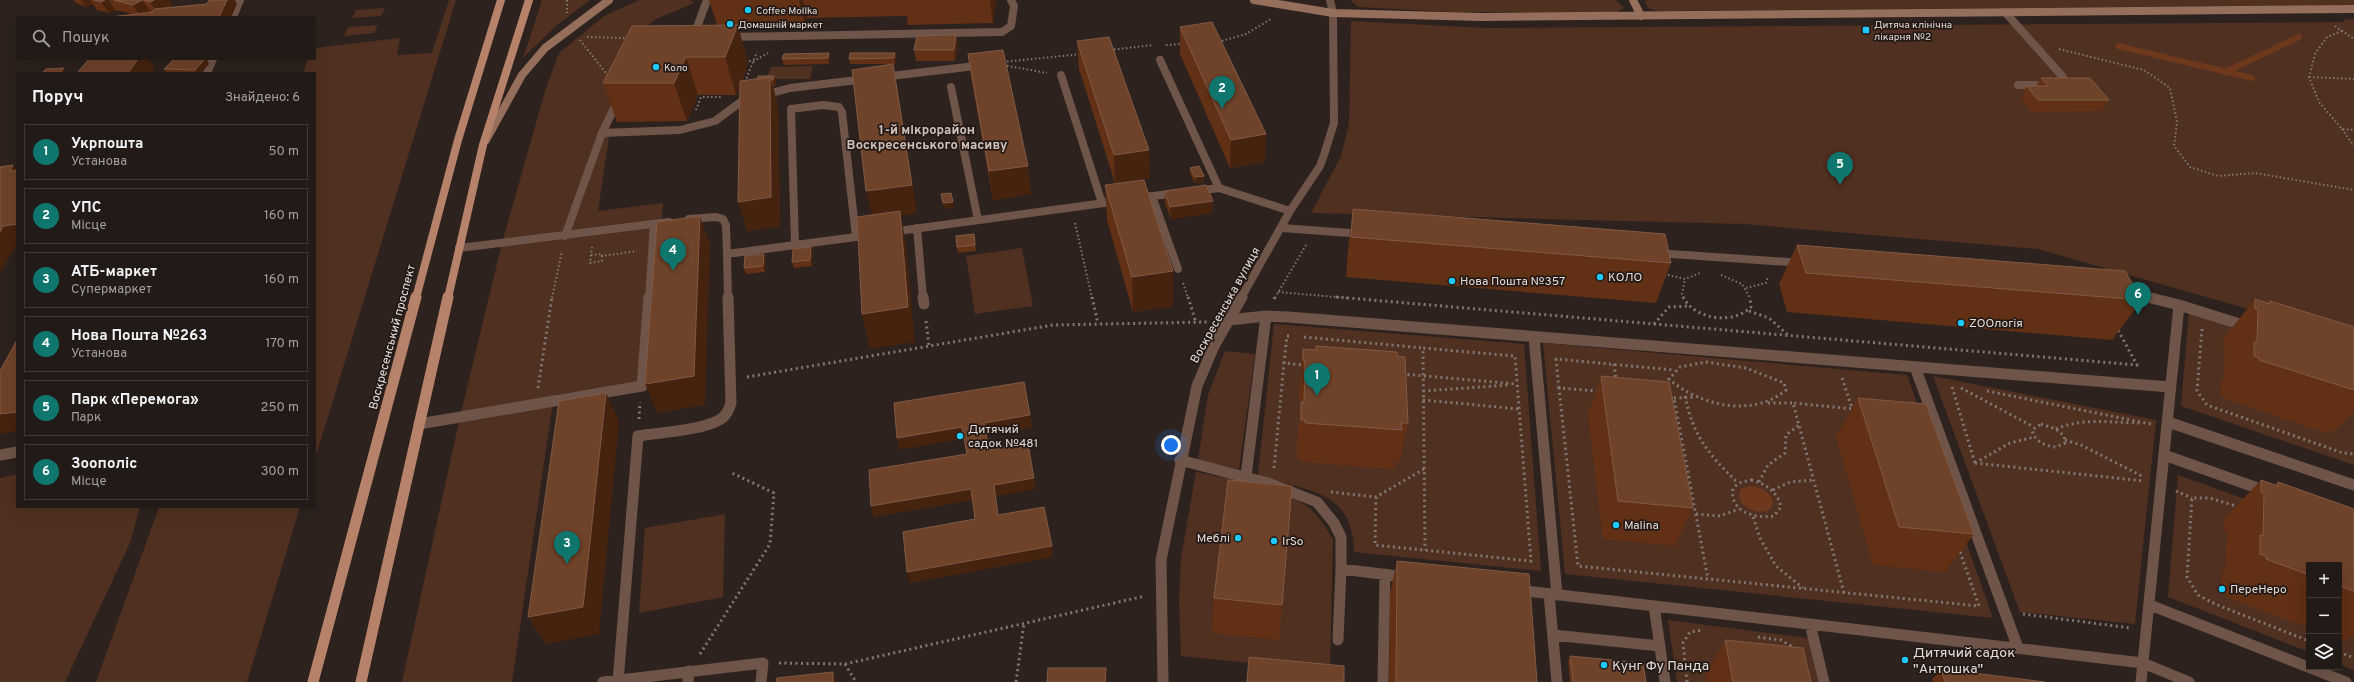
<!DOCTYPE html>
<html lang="uk">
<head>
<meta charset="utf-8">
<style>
	body { margin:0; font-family:Overpass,sans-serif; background:#2a231f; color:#f1f3f6 }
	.controls { position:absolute; right:12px; bottom:12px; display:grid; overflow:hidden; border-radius:0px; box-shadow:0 4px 16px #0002 }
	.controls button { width:36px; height:36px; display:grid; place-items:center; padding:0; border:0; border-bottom:1px solid #3f3835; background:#221a16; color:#f1f3f6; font:20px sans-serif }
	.you { position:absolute; left:1171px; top:445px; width:14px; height:14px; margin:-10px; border:3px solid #fff; border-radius:50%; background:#1a73e8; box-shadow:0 0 0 6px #1a73e833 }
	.badge { display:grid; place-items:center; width:26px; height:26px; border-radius:50%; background:#0f766e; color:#fff; font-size:13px; font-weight:700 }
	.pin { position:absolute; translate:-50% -33px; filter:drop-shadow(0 1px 2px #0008) }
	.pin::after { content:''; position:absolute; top:21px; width:14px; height:12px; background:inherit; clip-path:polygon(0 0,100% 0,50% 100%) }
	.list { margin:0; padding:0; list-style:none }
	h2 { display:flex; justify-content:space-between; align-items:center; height:52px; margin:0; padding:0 16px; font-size:17px }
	h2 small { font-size:13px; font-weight:400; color:#a2a1a1 }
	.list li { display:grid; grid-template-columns:26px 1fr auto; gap:12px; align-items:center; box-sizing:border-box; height:56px; margin:0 8px 8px; padding:0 8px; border:1px solid #3f3835; border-radius:0px }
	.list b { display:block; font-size:15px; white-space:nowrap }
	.list p { margin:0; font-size:13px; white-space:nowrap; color:#a2a1a1 }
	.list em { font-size:13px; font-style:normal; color:#a2a1a1 }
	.icon { flex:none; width:22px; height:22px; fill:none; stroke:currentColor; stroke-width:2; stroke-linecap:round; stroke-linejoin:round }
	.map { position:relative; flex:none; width:2354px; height:682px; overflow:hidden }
	.search { position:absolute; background:#221a16; box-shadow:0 4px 16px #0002; left:16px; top:16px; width:300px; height:44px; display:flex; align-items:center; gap:10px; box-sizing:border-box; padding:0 14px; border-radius:0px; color:#a2a1a1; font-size:15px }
	.panel { position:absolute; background:#221a16; box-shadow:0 4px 16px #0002; left:16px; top:72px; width:300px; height:436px; border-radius:0px }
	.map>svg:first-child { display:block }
</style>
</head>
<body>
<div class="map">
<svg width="2354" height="682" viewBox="0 0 2354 682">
	<rect width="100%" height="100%" fill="#2d221d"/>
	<path fill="#503021" d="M449,0H456L315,459V73H303L308,59H315V49L323,47L400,38L397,55L432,53Z
		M542,0H590L557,25L523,58Z
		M640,0H690L694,3L654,20L622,48L598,211L663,203L648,381L554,395L512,682H402L460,417L502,243L546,88L559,53L604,16Z
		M1350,0H1616L1624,8L1616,12H1451L1358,7Z
		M1648,0H2354V5L1657,11L1648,8L1645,1Z
		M385,8L381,16L352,18L356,10Z
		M2354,19V339L2038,249L1744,224L1311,213L1341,156L1349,124L1351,21L1486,28L2345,22L2343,20Z
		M378,25L374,33L344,36L348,27Z
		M813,66L810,79H766L771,67Z
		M1022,248L1033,306L975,314L966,256Z
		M2189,311L2354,363V465L2181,406Z
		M1274,324L1524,344L1541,571L1354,552C1353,487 1304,492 1258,475Z
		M1543,343L1907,375L1993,618L1565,574Z
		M1225,351L1255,354L1239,469L1198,460L1208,395Z
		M1933,376L2156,420L2135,624L2020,612Z
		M1196,472C1225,478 1288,489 1309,508C1320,517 1326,528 1333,539L1330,671L1181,656L1179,600L1181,558Z
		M17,474V507H140L130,543L65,682H0V478Z
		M2178,475L2354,538V670L2339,664V565H2309V652L2168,597Z
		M159,507H300L247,682H96Z
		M725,514L723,597L639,613L645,528Z
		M1668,620L1808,638L1818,682H1677Z"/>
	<path fill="#6e381d" d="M1750,486C1761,487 1772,492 1773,504L1769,510C1756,516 1733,505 1741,489Z"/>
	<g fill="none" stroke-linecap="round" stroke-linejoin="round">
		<path stroke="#6e381d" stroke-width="6" d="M2118,46L2252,78
			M2225,72L2299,37"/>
		<path stroke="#817874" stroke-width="2" stroke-dasharray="1.5 2.5" stroke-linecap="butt" d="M567,0V13
			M2335,26L2354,39
			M2342,31L2327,37L2315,54L2309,77L2319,102L2342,129L2354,130
			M587,37L628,38
			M580,40L609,77
			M1218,42L1246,34L1271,19
			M1166,45L1183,44
			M2059,49L2144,70L2170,88L2177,122L2174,146L2190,167L2218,176L2255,173L2354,190
			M1110,50L1153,45
			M745,61H754L768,53
			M1003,62L1082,54
			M1003,65L1047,73
			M2309,77L2354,79
			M745,82L757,52
			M696,110L701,97H721
			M2342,129L2354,146
			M1075,223L1092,298
			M592,247L591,255L602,254V256L637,251
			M591,255L590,263L602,261V256
			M1664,274L1685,279L1700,273
			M1721,275L1742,284L1750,298
			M1183,283L1188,298
			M1746,288L1766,283L1768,276
			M1278,292L1348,298
			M552,298L562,251
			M1275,298L1306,245
			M1684,298L1682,294L1685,279"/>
		<path stroke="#817874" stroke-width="3" stroke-dasharray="2 3.5" stroke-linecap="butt" d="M1092,297L1098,324
			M1188,297L1196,323
			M1336,297L2137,365L2118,330
			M1683,297C1695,320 1733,325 1751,307L1750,297
			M1274,299L1275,297
			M1749,311L1769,318L1788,335
			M926,321L929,346
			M1654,324L1669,307L1689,306
			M2202,329L2197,391L2207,405L2343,453L2354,454
			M1289,336H1287L1284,363L1304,365
			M1304,337L1423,348
			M1706,362L1746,368L1784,383L1786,390C1753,418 1700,406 1669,379L1680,367Z
			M1614,364L1616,380
			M1402,374L1517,384
			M747,377L1053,325L1207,322
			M1842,378L1852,408
			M1952,387L1975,463
			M538,388L552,297
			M1559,388L1556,359L1674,370
			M1961,388L2034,427
			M1423,391L1509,385
			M1598,391L1559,388L1578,566L1979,606L1959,549
			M1987,391L2151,424
			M1685,396C1693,436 1709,455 1738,483
			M1671,398H1674L1708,579
			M1674,398L1695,397
			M1423,400L1519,409
			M1768,403H1793
			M639,419L640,402
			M2041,424L2056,429L2064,436L2065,443L2056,447C2045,446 2035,442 2032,430Z
			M2056,429C2084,417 2113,423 2143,423
			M2065,440L2081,445L2144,477
			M1975,463L2144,481
			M1975,463L2010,443L2034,437
			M1274,468L1284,363
			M1751,480C1766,484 1777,491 1781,507L1774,516C1755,519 1729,512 1733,488L1739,483Z
			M1759,482L1768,465L1785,453L1786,435L1799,425
			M1773,490L1790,482L1814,480
			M2176,491L2192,498
			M1331,492L1376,497L1424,469
			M1376,497L1375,545L1531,561L1515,356L1423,348L1425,550
			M2239,507L2210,498H2192L2187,577L2198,595L2215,604L2309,641
			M1696,514L1720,516L1739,509
			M1753,517L1760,538L1776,566L1803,588
			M1844,593L1793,403L1854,409
			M2023,614L2131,628
			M1758,637L1781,640L1798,650
			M2339,652L2354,658
			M700,654L770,544L774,493L732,473
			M779,663L845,664L1145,596
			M845,664L856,682
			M1016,682L1024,623
			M1687,682L1683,643L1690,632L1703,630"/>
		<path stroke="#6e5449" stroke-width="8" d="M2005,12L2063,77L2065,83L2060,85H2018
			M233,17L240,0
			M728,37L1002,32L1011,26L1014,6L1011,0
			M693,38L707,0
			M1160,60L1219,188
			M207,73L213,59
			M1061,75L1102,203
			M882,77L984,65
			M951,87L978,220
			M602,133L680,130L715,121L742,101L790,88L866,79
			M1196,191L1219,188L1290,211
			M1152,196L1178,269
			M1136,198L1178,193
			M689,219L716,217L723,219L726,225L727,254L871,235
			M917,228L923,298
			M1282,228L1363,234
			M891,232L1119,201
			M565,236L602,133L619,98
			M795,245L791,109L823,105L839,107L842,112L856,237
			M459,248L669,222
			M1656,253L1802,263
			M727,254L728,298
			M2127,292L2151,298
			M649,298L654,224"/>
		<path stroke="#6e5449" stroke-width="11" d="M923,297L924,304
			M2147,297L2179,305
			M1229,320L1266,316L1288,317L2170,387
			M1534,337L1557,595
			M1915,367L2018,648
			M2168,422L2354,485
			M419,424L642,386L649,297
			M0,455L17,452
			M2164,455L2266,491
			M1180,460L1271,484L1317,502L1334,523L1341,537V569L1406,577
			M1246,476L1266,316
			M1518,590L2143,663L2189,682
			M1549,594L1557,682
			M2150,605L2346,682
			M1654,606L1665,682
			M1810,624L1824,682
			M1553,635L1660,646
			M1338,640L1341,569
			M603,682L763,663L761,682
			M618,682L638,436C662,432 701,431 721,419C727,415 729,409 731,403L728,297
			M688,682L689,671
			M1383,682L1385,574
			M2141,682L2179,305L2249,327"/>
		<path stroke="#6e5449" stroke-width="8" d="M1241,298L1290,211L1320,166L1324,155L1334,123L1333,13L1330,0"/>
		<path stroke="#6e5449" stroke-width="11" d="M1163,682L1161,560L1197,386L1214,346L1242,297"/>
		<path stroke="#966e5c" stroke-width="8" d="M1254,0L1333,13L1481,17L2354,9
			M1633,0L1641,16
			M486,140L522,75L545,48L609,0"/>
		<path stroke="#b6826a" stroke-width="8" d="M416,298L458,140L501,0
			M448,298L483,145L529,0"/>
		<path stroke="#b6826a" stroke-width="11" d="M313,682L416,297
			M361,682L448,297"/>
	</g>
	<path fill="#613015" d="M73,0H169L172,5L166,8L207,4L209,0H234L237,4L231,17H110L133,14L115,10L109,13L97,10L93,4L86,7L76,3Z
		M709,0H996L993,23L908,25L907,16L807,18L805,25L738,27L748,63L742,81L774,76L776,82L775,86H773L778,105L780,226L747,231L740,84L736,95H698L687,121L617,122L603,83L717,25Z
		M1180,27L1265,162L1230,168L1180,54Z
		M956,35L958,47L955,61H916L914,50Z
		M1077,41L1150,178L1115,183L1079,69Z
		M829,53L830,59L829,64L784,65L782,59Z
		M895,53L896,58L895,64H850L849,59Z
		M968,54L1031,194L993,200L972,82Z
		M174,59H206L209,64L201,73H167L164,69Z
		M2041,78L2109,100L2102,111L2032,112L2021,98L2027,86H2036Z
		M1190,168L1204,182L1195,183L1190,173Z
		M1105,185L1173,271V306L1133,312L1107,220Z
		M1165,191L1212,213L1171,219L1165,203Z
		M1353,209L1671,263L1656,303L1346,277L1348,249Z
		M974,234L976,251L958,253L956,236Z
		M1797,245L2142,300L2112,340L1787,312L1779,284Z
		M813,253L812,266L794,268L792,262Z
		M766,260L765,272L746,274L744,268Z
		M2255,299L2268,303L2270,301L2354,327V412L2336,430H2333L2329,434L2225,399V397L2221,395V381L2224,377L2225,349L2223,348V339Z
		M1303,349L1397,356L1408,423L1400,462H1395L1394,469L1301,462V459H1297V441L1301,400H1299V388Z
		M1601,376L1693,508L1675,546L1603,539L1588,415Z
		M1858,398L1974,534L1945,572L1873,565L1836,437Z
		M2261,480L2275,485L2278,482L2354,509V637H2353L2351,636L2345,641L2339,639V565H2309V628L2226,597L2227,594L2221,591L2222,573L2225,570L2227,531L2223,530L2224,519Z
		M1397,561L1537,682H1389L1390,594Z
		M1214,598L1282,605L1279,640L1212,633Z
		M1725,640L1811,682H1706L1705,676Z
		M1570,656L1646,682H1570L1568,661Z
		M1941,669L2045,682H1933L1932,680Z"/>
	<path fill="#46230f" d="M81,0H90L93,4L86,7Z
		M105,0H109L115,10L109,13L101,2Z
		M142,0L150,11L140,16L133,5Z
		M154,0H169L172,5L158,13L150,2Z
		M227,0H234L237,4L231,17H219Z
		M799,0H803L807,18L805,25Z
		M990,0H996L993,23Z
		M738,25L748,63L736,95L725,57Z
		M956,35L958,47L955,61L954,50Z
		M829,53L830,59L829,64L828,58Z
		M895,53L896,58L895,64L894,58Z
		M686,57L698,95L687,121L674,83Z
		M138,59H148L155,68L151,73H128Z
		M205,59H206L209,64L201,73H197L195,70Z
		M893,64L898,92L917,213L901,216L906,246L915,342L870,349L862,314L873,220L866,191Z
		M64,68L67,73H60Z
		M774,76L776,82L775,86L773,80Z
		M770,77L778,105L780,226L747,231L738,202Z
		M1266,134L1265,162L1230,168L1231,140Z
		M1149,150L1150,178L1115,183L1114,155Z
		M13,165L17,170V180L10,171Z
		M1028,166L1031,194L993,200L989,171Z
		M1204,176V182L1195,183V177Z
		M1213,201L1212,213L1171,219L1170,207Z
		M953,202L954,208L944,209L943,203Z
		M700,216L710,244L705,405L657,413L645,384Z
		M17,224V244L0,273V232L3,226Z
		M811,247L813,253L812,266L810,260Z
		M764,254L766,260L765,272L763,266Z
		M1173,271V306L1133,312L1132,277Z
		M606,393L619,422L599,634L546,644L528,617Z
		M17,412V431L0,434V414Z
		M1030,415L1032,427L986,435L984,423Z
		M962,427L965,438L900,450L897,438Z
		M1034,478L1036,489L996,496L994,485Z
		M971,489L973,500L874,517L871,506Z
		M1052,546L1053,557L910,583L907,572Z
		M1106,668L1107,682H1105Z
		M833,672L837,682H833Z"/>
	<path fill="#6f422a" stroke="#815a45" d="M94,0H105L101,2Z
		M114,0H142L133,5Z
		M143,0H154L150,2Z
		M209,0H227L219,17H110L153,12L154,9L207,4Z
		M1212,22L1266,134L1231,140L1180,27Z
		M738,25L725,57H686L674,83H603L632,26Z
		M956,35L954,50H914L917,36Z
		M1109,37L1149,150L1114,155L1077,41Z
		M1003,50L1028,166L989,171L968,54Z
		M829,53L828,58L782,59L784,54Z
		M850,53H895L894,58L849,59Z
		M89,59H138L128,73H77Z
		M174,59H205L195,70L164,69Z
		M893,64L912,185L866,191L852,70Z
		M64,68L60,73H42L46,69Z
		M758,76H774L773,80H771L770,77L757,79Z
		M770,77L771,197L738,202L740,81Z
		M2041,78H2090L2109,100H2038L2027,86H2048Z
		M13,165L10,171L17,170V224L3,226L0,232V167Z
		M1199,166L1204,176L1195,177L1190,168Z
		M1144,180L1173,271L1132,277L1105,185Z
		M1206,185L1213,201L1170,207L1165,191Z
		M951,193L953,202L943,203L941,194Z
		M1353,209L1665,234L1671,263L1351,237Z
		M900,211L908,307L862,314L857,217Z
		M700,216L694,376L645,384L657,222Z
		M974,234L975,245L957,247L956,236Z
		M1797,245L2125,271L2142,300L1806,273Z
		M811,247L810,260L792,262L793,249Z
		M764,254L763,266L744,268L745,256Z
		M2255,299L2270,304V301L2354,327V390L2259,360V358L2254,356V342H2257L2258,309H2255Z
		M17,340V412L0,414V371Z
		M1316,346L1397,352V356L1405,357L1408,423H1401L1402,430L1305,423V420H1301V402H1304L1305,360H1303V349L1316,350Z
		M1601,376L1669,382L1693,508L1618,501Z
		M1024,382L1030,415L984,423L989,450L1028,444L1034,478L994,485L998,515L1044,507L1052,546L907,572L903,532L975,519L971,489L871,506L869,470L967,454L962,427L897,438L894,403Z
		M606,393L583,607L528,617L559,401Z
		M1858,398L1926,404L1974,534L1899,527Z
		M1228,480L1292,486L1282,605L1214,598Z
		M2261,480L2278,486V482L2354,509V591L2339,586V565H2309V575L2266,559V556L2260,554V535L2263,536L2264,493L2261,492Z
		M1397,561L1529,574L1537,682H1396Z
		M1725,640L1803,648L1811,682H1733Z
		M1570,656L1643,663L1646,682H1573Z
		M1249,657L1344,666V682H1247Z
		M1048,668H1106L1105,682H1047Z
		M1941,669L2045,682H1945Z
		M833,672V682H776L777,678Z"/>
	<g fill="#20c9fd" stroke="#241914" stroke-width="1.5">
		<circle cx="748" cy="10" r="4"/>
		<circle cx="730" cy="24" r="4"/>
		<rect x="1862" y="26" width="8" height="8" rx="2"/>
		<circle cx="656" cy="67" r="4"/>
		<circle cx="1600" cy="277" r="4"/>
		<circle cx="1452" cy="281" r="4"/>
		<circle cx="1961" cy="323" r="4"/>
		<circle cx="960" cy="436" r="4"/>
		<circle cx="1616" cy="525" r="4"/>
		<circle cx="1238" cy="538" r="4"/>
		<circle cx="1274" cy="541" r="4"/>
		<circle cx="2222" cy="589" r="4"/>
		<circle cx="1905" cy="660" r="4"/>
		<circle cx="1604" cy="665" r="4"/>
	</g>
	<g text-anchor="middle" stroke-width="3.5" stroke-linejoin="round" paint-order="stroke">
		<g font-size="10" fill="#e4dcd9" stroke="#241914" text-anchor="start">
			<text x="756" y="14">Coffee Mollka</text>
			<text x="738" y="28">Домашній маркет</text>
			<text x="1874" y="28">Дитяча клінічна<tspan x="1874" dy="12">лікарня №2</tspan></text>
			<text x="664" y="71">Коло</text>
		</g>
		<g font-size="12" fill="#e4dcd9" stroke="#241914" text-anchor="start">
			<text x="1608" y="281">КОЛО</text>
			<text x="1460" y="285">Нова Пошта №357</text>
			<text x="1969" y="327">ZООлогія</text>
			<text x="968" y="433">Дитячий<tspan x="968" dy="14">садок №481</tspan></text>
			<text x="1624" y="529">Malina</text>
			<text x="1230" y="542" text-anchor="end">Меблі</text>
			<text x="1282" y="545">IrSo</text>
			<text x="2230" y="593">ПереНеро</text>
		</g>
		<g font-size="12" fill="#e4dcd9" stroke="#241914">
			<text transform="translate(1225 305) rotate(-61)" y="4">Воскресенська вулиця</text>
			<text transform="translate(392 337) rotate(-75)" y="4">Воскресенський проспект</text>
		</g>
		<g font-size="13" font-weight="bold" fill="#d0c1ba" stroke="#241914">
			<text x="927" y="134">1-й мікрорайон<tspan x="927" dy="15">Воскресенського масиву</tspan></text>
		</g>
		<g font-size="14" fill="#e4dcd9" stroke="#241914" text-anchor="start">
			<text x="1913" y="657">Дитячий садок<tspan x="1913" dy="16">"Антошка"</tspan></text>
			<text x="1612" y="670">Кунг Фу Панда</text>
		</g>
	</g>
</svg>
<div class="controls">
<button>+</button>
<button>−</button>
<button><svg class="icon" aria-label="layers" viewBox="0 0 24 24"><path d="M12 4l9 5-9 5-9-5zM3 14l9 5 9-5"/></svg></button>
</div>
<div class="you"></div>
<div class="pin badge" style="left:1317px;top:396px">1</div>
<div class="pin badge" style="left:1222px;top:109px">2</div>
<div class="pin badge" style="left:567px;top:564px">3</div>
<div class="pin badge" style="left:673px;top:271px">4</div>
<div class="pin badge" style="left:1840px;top:185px">5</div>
<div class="pin badge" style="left:2138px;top:315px">6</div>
<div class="search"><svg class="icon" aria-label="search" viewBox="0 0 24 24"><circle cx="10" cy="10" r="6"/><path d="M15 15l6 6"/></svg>Пошук</div>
<section class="panel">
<h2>Поруч<small>Знайдено: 6</small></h2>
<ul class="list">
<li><span class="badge">1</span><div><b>Укрпошта</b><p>Установа</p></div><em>50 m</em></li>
<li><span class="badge">2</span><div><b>УПС</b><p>Місце</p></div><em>160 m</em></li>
<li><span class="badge">3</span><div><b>АТБ-маркет</b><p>Супермаркет</p></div><em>160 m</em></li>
<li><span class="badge">4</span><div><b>Нова Пошта №263</b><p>Установа</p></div><em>170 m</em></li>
<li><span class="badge">5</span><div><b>Парк «Перемога»</b><p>Парк</p></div><em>250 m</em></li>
<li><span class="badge">6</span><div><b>Зоополіс</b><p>Місце</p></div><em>300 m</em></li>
</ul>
</section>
</div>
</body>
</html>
